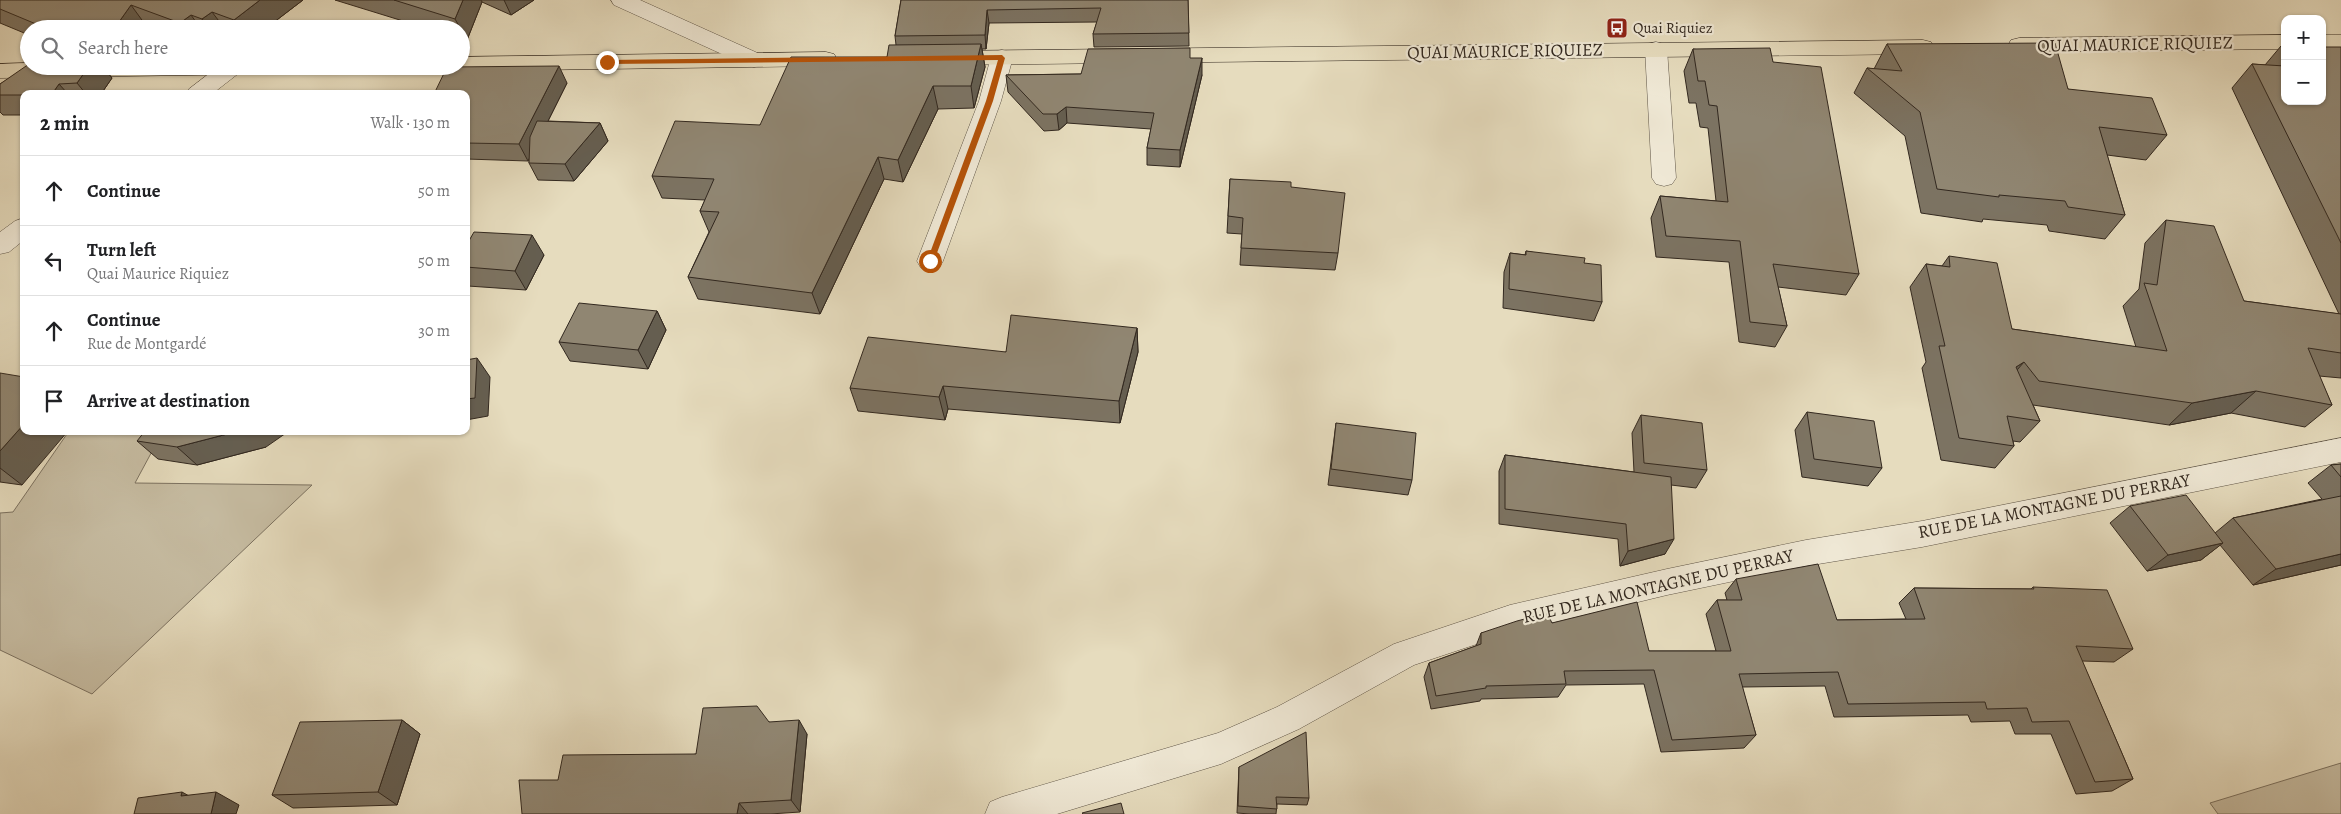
<!DOCTYPE html>
<html lang="en">
<head>
<meta charset="utf-8">
<style>
	body { margin:0; font-family:Alegreya,serif; background:#f2f2f2; color:#202124 }
	.controls { position:absolute; right:15px; top:15px; display:grid; overflow:hidden; border-radius:10px; box-shadow:0 1px 4px #0004 }
	.controls button { width:45px; height:45px; display:grid; place-items:center; padding:0; border:0; border-bottom:1px solid #e0e0e0; background:#fff; color:#202124; font:25px sans-serif }
	.stop { position:absolute; width:15px; height:15px; margin:-11px; border:4px solid #b45309; border-radius:50%; background:#fff }
	.stop.end { background:#b45309; border-color:#fff; box-shadow:0 1px 5px #0008 }
	.list { margin:0; padding:0; list-style:none }
	h2 { display:flex; justify-content:space-between; align-items:center; height:65px; margin:0; padding:0 20px; font-size:21px }
	h2 small { font-size:16px; font-weight:400; color:#757577 }
	.list li { display:grid; grid-template-columns:32px 1fr auto; gap:15px; align-items:center; box-sizing:border-box; height:70px; padding:0 20px; border-top:1px solid #e0e0e0 }
	.list b { display:block; font-size:19px; white-space:nowrap }
	.list p { margin:0; font-size:16px; white-space:nowrap; color:#757577 }
	.list em { font-size:16px; font-style:normal; color:#757577 }
	.icon { flex:none; width:28px; height:28px; fill:none; stroke:currentColor; stroke-width:2; stroke-linecap:round; stroke-linejoin:round }
	.map { position:relative; flex:none; width:2341px; height:814px; overflow:hidden }
	.search { position:absolute; background:#fff; box-shadow:0 1px 4px #0004; left:20px; top:20px; width:450px; height:55px; display:flex; align-items:center; gap:12px; box-sizing:border-box; padding:0 18px; border-radius:28px; color:#757577; font-size:19px }
	.panel { position:absolute; background:#fff; box-shadow:0 1px 4px #0004; left:20px; top:90px; width:450px; height:345px; border-radius:10px }
	.map>svg:first-child { display:block }
</style>
</head>
<body>
<div class="map">
<svg width="2341" height="814" viewBox="0 0 2341 814">
	<rect width="100%" height="100%" fill="#e6dcbe"/>
	<filter id="stains"><feTurbulence type="fractalNoise" baseFrequency=".004" numOctaves="4"/><feColorMatrix values="0 0 0 0 .2 0 0 0 0 .09 0 0 0 0 .02 0 0 0 .5 -.17"/></filter>
	<radialGradient id="worn" r=".72"><stop offset=".6" stop-color="#630" stop-opacity="0"/><stop offset="1" stop-color="#630" stop-opacity=".3"/></radialGradient>
	<path fill="#c7bda3" stroke="#7c7261" d="M69,431H163L135,483L312,485L92,694L0,650V513L13,512Z
		M2341,763V814H2218L2210,803Z"/>
	<g fill="none" stroke-linecap="round" stroke-linejoin="round">
		<g stroke="#5f5547" stroke-width="1">
			<path id="minor" d="M611,0H640L762,55L765,60L762,65L754,67L746,65L614,5Z
				M1656,42L1664,44L1667,49L1676,178L1672,184L1664,186L1656,184L1652,178L1645,49L1648,44Z
				M1002,50L1010,52L1013,57L1001,101L943,261L939,268L930,270L921,268L917,261L979,101L991,57L994,52Z
				M219,66H241L242,68L239,73L212,94H186L189,89Z
				M24,218V240L9,252L0,254V232L15,221Z
				M2341,438V462L1922,547L1806,566L1667,595L1510,633L1414,665L1299,729L1221,764L1057,814H985L990,802L1002,797L1218,733L1277,707L1394,644L1510,605L1667,569L1806,540L1922,521Z"/>
		</g>
		<g stroke="#32281f" stroke-width="1">
			<path id="major" d="M2285,35V49L2019,52L2011,50L2008,45L2011,40L2019,38Z
				M2322,35H2341V49H2322Z
				M1923,40L1931,42L1934,47L1931,52L1923,54L946,65L938,63L935,58L938,53L946,51Z
				M826,52L834,54L837,59L834,64L826,66L461,71L453,69L451,66H461V57Z
				M29,63V66H333L330,71L322,73L0,78V64Z"/>
		</g>
		<use href="#minor" fill="#efe8d5" fill-rule="evenodd"/>
		<use href="#major" fill="#e6dcbe" fill-rule="evenodd"/>
	</g>
	<path fill="#7c7362" stroke="#32281f" d="M0,0H303L265,29H152L147,27L146,29H29V35L0,23Z
		M335,0H534L511,15L482,2L467,40L461,38V29H429Z
		M901,0H1188L1189,46L1094,47L1093,34L1097,22L989,23L986,49H982L985,67L974,108L938,109L903,182L884,179L820,314L698,299L688,277L709,232L700,211L705,200L662,198L652,176L760,125L887,57L896,45L895,36Z
		M1887,44L2068,89L2167,135L2146,160L2107,155L2125,215L2105,239L2049,231L2047,225L1983,219L1982,222L1921,213L1905,136L1854,93L1867,68L1874,69Z
		M2281,46H2285V101L2341,47V378L2319,376L2332,405L2305,427L2231,413L2169,425L2033,405L2040,421L2020,442L2013,441L2014,446L1995,468L1941,460L1922,368L1926,362L1910,287L1926,264L1942,266L1949,256L2012,329L2136,347L2123,306L2139,289L2145,243L2166,220L2244,301L2339,314L2232,88L2252,64L2265,65Z
		M1693,49L1773,62L1859,274L1846,295L1778,287L1787,326L1775,347L1739,342L1729,262L1656,257L1651,218L1660,196L1716,201L1708,128L1700,127L1696,103H1689L1684,71Z
		M1190,58L1202,75L1180,167L1147,165V148L1151,129L1067,123L1059,130L1044,131L1008,92L1006,75L1081,74Z
		M29,66H102L112,78L101,94H24V115H3L0,112V84Z
		M567,83L548,121L600,123L608,141L574,181L538,180L529,163V159L528,161L466,159V94Z
		M1230,179L1291,187L1338,253L1335,270L1240,265L1242,234L1227,233Z
		M466,246L544,255L526,290L468,286L466,283Z
		M1526,251L1584,263L1602,302L1594,321L1503,308L1504,272L1510,253L1525,255Z
		M657,311L666,330L648,369L570,361L559,342Z
		M1137,328L1138,352L1120,423L948,409L945,420L858,411L850,388L1006,352Z
		M0,373L22,485L0,482Z
		M1807,412L1882,468L1868,486L1802,477L1795,430Z
		M1641,415L1707,470L1696,488L1671,485L1665,554L1620,566L1618,539L1499,524V471L1505,455L1634,472L1632,433Z
		M1336,423L1412,480L1408,495L1328,485L1334,439Z
		M137,441L266,447L197,465L158,459Z
		M2341,464V565L2253,585L2220,545L2201,560L2147,571L2110,523L2130,506L2215,533L2233,518L2322,499L2308,483L2331,465Z
		M1736,579L1837,620L1906,619L1899,603L1914,588L2031,589L2033,587L2133,649L2114,662L2082,661L2133,779L2112,791L2076,794L2051,734H2015L2010,721L1971,722L1968,715L1834,717L1825,686L1742,687L1756,735L1744,748L1661,752L1644,684L1566,685L1558,697L1481,699L1480,701L1431,709L1424,677L1429,663L1476,646L1481,633L1552,623L1649,651H1716L1706,614L1717,600H1727L1725,593Z
		M402,720L420,734L397,805L293,808L272,795Z
		M769,722L807,734L800,812L770,814H522L558,780L696,754Z
		M1239,767L1309,798L1307,805L1277,804L1276,814H1250L1237,813Z"/>
	<path fill="#655e50" stroke="#32281f" d="M260,0H303L265,29H240L234,20Z
		M463,0H481L482,2L467,40L455,19Z
		M504,0H534L511,15Z
		M131,5L147,27L146,29H114Z
		M987,10L989,23L986,49L985,35Z
		M212,12L225,29H209L202,19Z
		M191,15L201,29H184L180,23Z
		M981,44L985,67L974,108L971,86Z
		M1202,58V75L1180,167V150Z
		M89,66H102L112,78L101,94H86L77,83Z
		M559,66L567,83L528,161L519,144Z
		M59,84L68,94H52Z
		M933,86L938,109L903,182L898,160Z
		M1066,107L1067,123L1059,130L1057,114Z
		M600,123L608,141L574,181L565,164Z
		M878,157L884,179L820,314L812,293Z
		M532,235L544,255L526,290L515,271Z
		M657,311L666,330L648,369L638,350Z
		M1137,328L1138,352L1120,423L1119,401Z
		M477,358L490,377L488,416L466,420V399Z
		M2024,362L2005,384L2016,367Z
		M943,386L948,409L945,420L939,397Z
		M2256,391L2231,413L2169,425L2192,403Z
		M24,424V431H68L22,485L0,468V451Z
		M239,431H289L266,447L197,465L177,447Z
		M1674,539L1665,554L1620,566L1628,551Z
		M2223,543L2201,560L2147,571L2168,555Z
		M2341,554V565L2253,585L2276,569Z
		M402,720L420,734L397,805L378,792Z
		M799,720L807,734L800,812L791,800Z
		M182,792L205,805L181,796Z
		M216,792L239,805L236,814H211Z
		M739,803L748,814H737Z"/>
	<path fill="#908672" stroke="#32281f" d="M0,0H260L234,20L212,12L202,19L191,15L180,23L131,5L114,29H48L0,9Z
		M394,0H463L455,19Z
		M901,0H1188L1189,33L1093,34L1101,8L987,10L985,35L895,36Z
		M2055,43L2068,89L2152,98L2167,135L2099,127L2125,215L2068,207L2065,201L1999,195V197L1937,189L1920,112L1867,68L1902,71L1887,44Z
		M981,44L971,86H933L898,160L878,157L812,293L688,277L719,212L700,211L714,179L652,176L675,121L760,125L791,57H887L889,45Z
		M2281,46H2285V52Z
		M2322,47H2341V243L2252,64L2285,66V101H2322Z
		M1190,48V58H1202L1180,150L1147,148L1154,113L1066,107L1057,114H1043L1006,75L1081,74L1088,49Z
		M1770,48L1773,62L1821,67L1859,274L1773,264L1787,326L1750,322L1740,241L1666,236L1660,196L1728,202L1717,106L1709,105L1705,81H1698L1693,49Z
		M29,64V66H89L77,83L59,84L52,94H24V95H0V84Z
		M559,66L519,144L466,143V94H434L447,67Z
		M537,121L600,123L565,164L529,163L530,137Z
		M1230,179L1291,182V187L1345,193L1338,253L1241,248L1243,218L1228,216Z
		M2166,220L2214,226L2244,301L2341,314V353L2308,348L2332,405L2256,391L2192,403L2039,381L2024,362L2016,367L2040,421L2007,416L2014,446L1959,438L1939,346H1945L1926,264L1950,267L1949,256L1997,263L2012,329L2167,351L2144,283L2157,285Z
		M474,232L532,235L515,271L466,267V246Z
		M1526,251L1585,258L1584,263L1601,265L1602,302L1509,289L1510,253L1526,255Z
		M579,303L657,311L638,350L559,342Z
		M1011,315L1137,328L1119,401L943,386L939,397L850,388L868,337L1006,352Z
		M477,358L475,398L466,399V360Z
		M0,373L24,377V424L0,451Z
		M1807,412L1874,421L1882,468L1814,459Z
		M1641,415L1702,423L1707,470L1644,463Z
		M1336,423L1416,433L1412,480L1331,469Z
		M145,431H239L177,447L137,441Z
		M1505,455L1671,477L1674,539L1628,551L1626,524L1505,509Z
		M2341,464V477L2331,465Z
		M2186,495L2223,543L2168,555L2130,506Z
		M2341,496V554L2276,569L2233,518Z
		M1818,564L1837,620L1925,619L1914,588L2034,589L2033,587L2107,590L2133,649L2076,646L2133,779L2095,782L2069,721L2032,722L2027,708L1987,709L1985,702L1848,704L1838,672L1739,674L1756,735L1672,740L1654,670L1564,671L1566,684L1486,686V688L1436,696L1429,663L1481,644V633L1517,621L1547,613L1552,623L1637,602L1649,651H1731L1717,600H1742L1736,579Z
		M757,706L769,722L799,720L791,800L739,803L737,814H522L519,780H558L563,755L696,754L703,708Z
		M402,720L378,792L272,795L300,722Z
		M1306,732L1309,798L1276,797L1277,809L1238,806L1239,767Z
		M182,792L181,796L216,792L211,814H134L138,798Z
		M1121,803L1124,814H1083L1082,813Z"/>
	<path fill="#b45309" d="M1002,55L1005,58L993,101L934,261L930,263L927,261L986,101L998,60L607,64L603,62L607,60Z"/>
	<defs>
		<g id="bus-square" transform="scale(1.125)"><rect x="-9" y="-9" width="18" height="18" rx="4" fill="#8f2418" stroke="#efe8d5"/><path d="M-5-6H5V4H4V6H2V4H-2V6H-4V4H-5ZM-3.5-4V0h7V-4ZM-3.5 1.2v1.5H-2V1.2ZM2 1.2v1.5H3.5V1.2Z" fill="#fff"/></g>
	</defs>
	<g fill-rule="evenodd">
		<use href="#bus-square" x="1617" y="28"/>
	</g>
	<g text-anchor="middle" stroke-width="4.5" stroke-linejoin="round" paint-order="stroke">
		<g font-size="15" fill="#32281f" stroke="#efe8d5" text-anchor="start">
			<text x="1633" y="33">Quai Riquiez</text>
		</g>
		<g font-size="18" fill="#32281f" stroke="#efe8d5">
			<text transform="translate(2135 44) rotate(-1)" y="6">QUAI MAURICE RIQUIEZ</text>
			<text transform="translate(1505 51) rotate(-1)" y="6">QUAI MAURICE RIQUIEZ</text>
			<text transform="translate(2054 506) rotate(-11)" y="6">RUE DE LA MONTAGNE DU PERRAY</text>
			<text transform="translate(1658 586) rotate(-13)" y="6">RUE DE LA MONTAGNE DU PERRAY</text>
		</g>
	</g>
	<rect width="100%" height="100%" filter="url(#stains)"/>
	<rect width="100%" height="100%" fill="url(#worn)"/>
</svg>
<div class="controls">
<button>+</button>
<button>−</button>
</div>
<div class="stop" style="left:930px;top:261px"></div>
<div class="stop end" style="left:607px;top:62px"></div>
<div class="search"><svg class="icon" aria-label="search" viewBox="0 0 24 24"><circle cx="10" cy="10" r="6"/><path d="M15 15l6 6"/></svg>Search here</div>
<section class="panel">
<h2>2 min<small>Walk · 130 m</small></h2>
<ul class="list">
<li><svg class="icon" aria-label="ahead" viewBox="0 0 24 24"><path d="M12 20V5M6 11l6-6 6 6"/></svg><div><b>Continue</b></div><em>50 m</em></li>
<li><svg class="icon" aria-label="left" viewBox="0 0 24 24"><path d="M17 20v-9H6M10 6l-5 5 5 5"/></svg><div><b>Turn left</b><p>Quai Maurice Riquiez</p></div><em>50 m</em></li>
<li><svg class="icon" aria-label="ahead" viewBox="0 0 24 24"><path d="M12 20V5M6 11l6-6 6 6"/></svg><div><b>Continue</b><p>Rue de Montgardé</p></div><em>30 m</em></li>
<li><svg class="icon" aria-label="arrive" viewBox="0 0 24 24"><path d="M6 21V4h12l-3 4 3 4H6"/></svg><div><b>Arrive at destination</b></div></li>
</ul>
</section>
</div>
</body>
</html>
